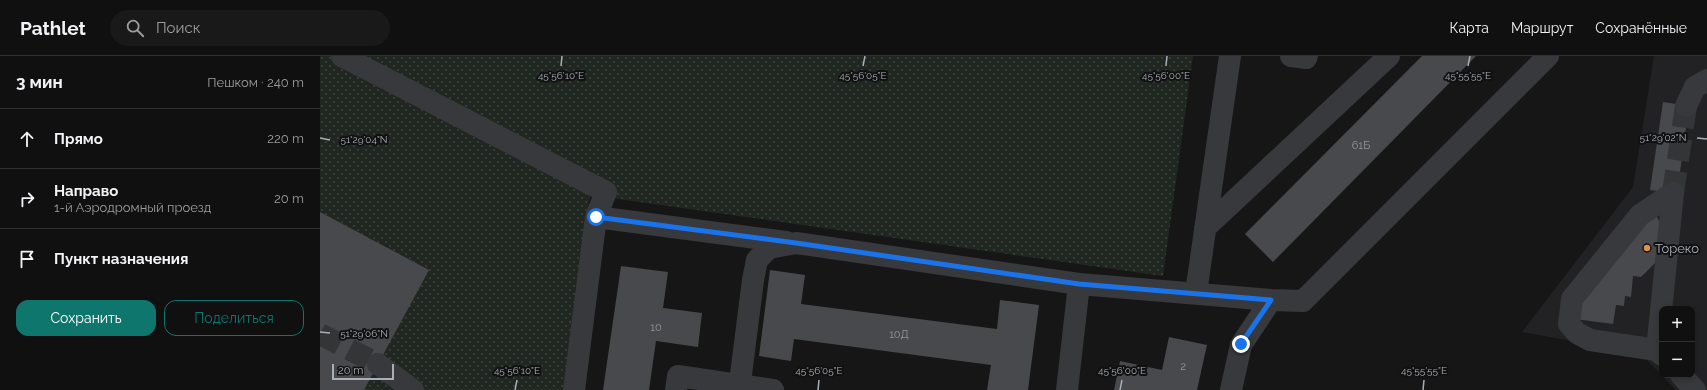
<!DOCTYPE html>
<html lang="ru">
<head>
<meta charset="utf-8">
<style>
	body { margin:0; font-family:Raleway,sans-serif; background:#19191a; color:#f1f3f6 }
	.controls { position:absolute; right:12px; bottom:12px; display:grid; overflow:hidden; border-radius:8px; box-shadow:0 2px 6px #0003 }
	.controls button { width:36px; height:36px; display:grid; place-items:center; padding:0; border:0; border-bottom:1px solid #303031; background:#101011; color:#f1f3f6; font:20px sans-serif }
	.scale { position:absolute; left:12px; bottom:10px; width:62px; box-sizing:border-box; padding-left:4px; border:2px solid #a9afb6; border-top:0; font-size:11px; line-height:14px; white-space:nowrap; color:#a9afb6; -webkit-text-stroke:3px #111112; paint-order:stroke }
	.stop { position:absolute; width:12px; height:12px; margin:-9px; border:3px solid #1a73e8; border-radius:50%; background:#fff }
	.stop.end { background:#1a73e8; border-color:#fff; box-shadow:0 1px 4px #0008 }
	.list { margin:0; padding:0; list-style:none }
	h2 { display:flex; justify-content:space-between; align-items:center; height:52px; margin:0; padding:0 16px; font-size:17px }
	h2 small { font-size:13px; font-weight:400; color:#9c9d9f }
	.list li { display:grid; grid-template-columns:26px 1fr auto; gap:12px; align-items:center; box-sizing:border-box; height:60px; padding:0 16px; border-top:1px solid #303031 }
	.list b { display:block; font-size:15px; white-space:nowrap }
	.list p { margin:0; font-size:13px; white-space:nowrap; color:#9c9d9f }
	.list em { font-size:13px; font-style:normal; color:#9c9d9f }
	.actions { display:flex; gap:8px; padding:12px 16px }
	.actions a { flex:1; padding:9px 0; border:1px solid #0f766e; border-radius:12px; text-align:center; font-size:14px; color:#0f766e }
	.actions .main { background:#0f766e; color:#fff }
	.icon { flex:none; width:22px; height:22px; fill:none; stroke:currentColor; stroke-width:2; stroke-linecap:round; stroke-linejoin:round }
	.map { position:relative; flex:none; width:1387px; height:334px; overflow:hidden }
	header { display:flex; align-items:center; gap:24px; box-sizing:border-box; height:56px; padding:0 20px; background:#101011; border-bottom:1px solid #303031 }
	header strong { font-size:19px }
	nav { display:flex; gap:22px; margin-inline-start:auto; font-size:14px }
	.search { width:280px; height:36px; background:#19191a; display:flex; align-items:center; gap:10px; box-sizing:border-box; padding:0 14px; border-radius:22px; color:#9c9d9f; font-size:15px }
	main { display:flex }
	aside { flex:1; background:#101011 }
	.map>svg:first-child { display:block }
</style>
</head>
<body>
<header>
<strong>Pathlet</strong>
<div class="search"><svg class="icon" aria-label="search" viewBox="0 0 24 24"><circle cx="10" cy="10" r="6"/><path d="M15 15l6 6"/></svg>Поиск</div>
<nav><a>Карта</a><a>Маршрут</a><a>Сохранённые</a></nav>
</header>
<main>
<aside>
<h2>3 мин<small>Пешком · 240 m</small></h2>
<ul class="list">
<li><svg class="icon" aria-label="ahead" viewBox="0 0 24 24"><path d="M12 20V5M6 11l6-6 6 6"/></svg><div><b>Прямо</b></div><em>220 m</em></li>
<li><svg class="icon" aria-label="right" viewBox="0 0 24 24"><path d="M7 20v-9h11M14 6l5 5-5 5"/></svg><div><b>Направо</b><p>1-й Аэродромный проезд</p></div><em>20 m</em></li>
<li><svg class="icon" aria-label="arrive" viewBox="0 0 24 24"><path d="M6 21V4h12l-3 4 3 4H6"/></svg><div><b>Пункт назначения</b></div></li>
</ul>
<div class="actions"><a class="main">Сохранить</a><a>Поделиться</a></div>
</aside>
<div class="map">
<svg width="1387" height="334" viewBox="0 0 1387 334">
	<defs>
		<pattern id="grass-dots" width="8" height="8" patternUnits="userSpaceOnUse"><rect width="8" height="8" fill="#202720"/><path d="M2 2h.1M6 6h.1" fill="none" stroke="#3e443e" stroke-width="1.8" stroke-linecap="round"/></pattern>
	</defs>
	<rect width="100%" height="100%" fill="#161617"/>
	<path fill="#222224" fill-rule="evenodd" d="M1334,0H1387V334H1356L1321,298L1202,276L1313,131ZM1342,253H1372V319H1342Z"/>
	<path fill="url(#grass-dots)" d="M0,0H873L843,220L270,139L246,334H0Z"/>
	<path fill="#48494c" d="M1102,0H1156L953,206L925,178Z
		M1343,46L1369,50L1357,138L1330,134Z
		M0,156L109,214L44,334H0Z
		M1335,157L1341,169L1335,207L1321,221L1313,220L1311,241L1305,240L1304,250L1296,249L1293,268L1255,263L1268,231L1275,232L1278,215Z
		M301,210L348,216L343,252L382,257L378,291L336,285L329,334H283Z
		M450,214L485,219L481,248L677,273L680,244L719,249L708,334H667L671,309L474,283L471,305L439,300Z
		M849,281L887,289L877,334H794L800,305L842,314Z"/>
	<g fill="none" stroke-linecap="round" stroke-linejoin="round">
		<path stroke="#333537" stroke-width="22" stroke-dasharray="22 11" stroke-linecap="butt" d="M1353,137L1366,50
			M0,278L58,308"/>
		<path stroke="#37393c" stroke-width="22" d="M22,0L286,136L276,161L254,334
			M971,0L986,2L987,0
			M1366,50L1375,31L1387,24
			M276,161L466,186
			M885,172L1069,0
			M876,237L910,0
			M1337,294L1270,284L1257,277L1249,268L1252,243L1320,159L1353,137
			M1342,299L1337,294L1353,137
			M58,308L93,334
			M1361,319L1375,334
			M356,334L358,320L453,334
			M419,334L433,224L437,204L449,192L476,187L759,228L951,244L983,245L1228,0
			M747,334L759,228
			M911,334L921,289L951,244"/>
	</g>
	<g fill="none" stroke-linecap="round" stroke-linejoin="round">
		<path stroke="#1a73e8" stroke-width="5" d="M276,161L476,187L759,228L951,244L921,288"/>
	</g>
	<path fill="none" stroke="#a9afb6" stroke-width="1.5" d="M241,10L242,0M543,10L545,0M846,10L847,0M1148,10L1150,0M0,82L10,84M1377,82L1387,83M0,276L10,277M195,334L197,324M498,334L499,324M800,334L802,324M1103,334L1104,324"/>
	<circle fill="#db934a" stroke="#111112" stroke-width="1.5" cx="1327" cy="192" r="4"/>
	<g text-anchor="middle" stroke-width="4" stroke-linejoin="round" paint-order="stroke">
		<g font-size="11" fill="#91969c">
			<text x="1041" y="93">61Б</text>
			<text x="336" y="275">10</text>
			<text x="579" y="282">10Д</text>
			<text x="863" y="314">2</text>
		</g>
		<g font-size="13" fill="#a9afb6" stroke="#111112" text-anchor="start">
			<text x="1335" y="197">Тореко</text>
		</g>
	</g>
	<g font-size="10" text-anchor="middle" fill="#a9afb6" stroke="#111112" stroke-width="4" stroke-linejoin="round" paint-order="stroke">
		<text x="241" y="23">45°56'10"E</text>
		<text x="543" y="23">45°56'05"E</text>
		<text x="846" y="23">45°56'00"E</text>
		<text x="1148" y="23">45°55'55"E</text>
		<text x="1343" y="85">51°29'02"N</text>
		<text x="44" y="87">51°29'04"N</text>
		<text x="44" y="281">51°29'06"N</text>
		<text x="197" y="318">45°56'10"E</text>
		<text x="499" y="318">45°56'05"E</text>
		<text x="802" y="318">45°56'00"E</text>
		<text x="1104" y="318">45°55'55"E</text>
	</g>
</svg>
<div class="controls">
<button>+</button>
<button>−</button>
</div>
<div class="scale">20 m</div>
<div class="stop" style="left:276px;top:161px"></div>
<div class="stop end" style="left:921px;top:288px"></div>
</div>
</main>
</body>
</html>
